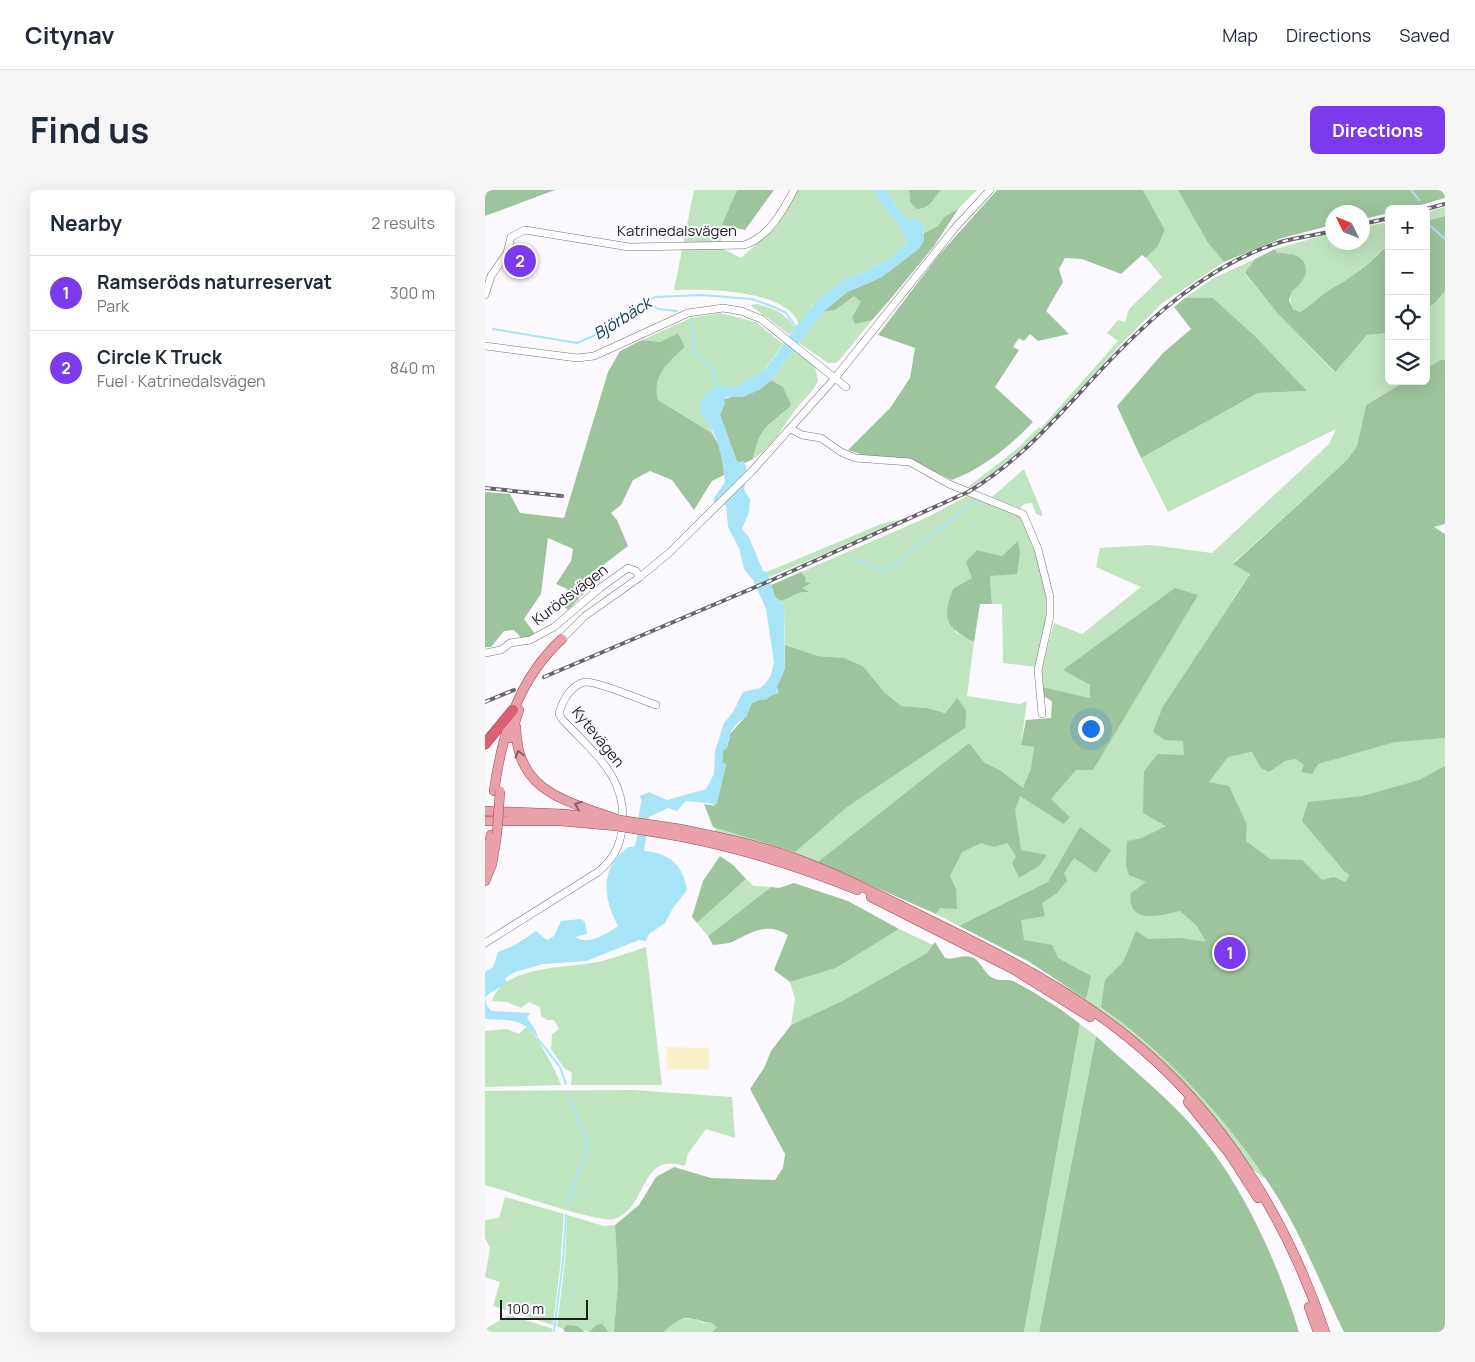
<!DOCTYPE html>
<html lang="en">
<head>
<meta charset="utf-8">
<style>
	body { margin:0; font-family:Manrope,sans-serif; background:#f6f6f7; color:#1f2937 }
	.controls { position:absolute; right:15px; top:15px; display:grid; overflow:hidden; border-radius:8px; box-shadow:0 5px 20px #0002 }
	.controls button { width:45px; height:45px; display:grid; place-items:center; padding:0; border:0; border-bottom:1px solid #e0e1e3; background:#fff; color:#1f2937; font:25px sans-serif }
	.compass { position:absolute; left:840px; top:15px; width:45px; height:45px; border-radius:50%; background:#fff; box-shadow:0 5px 20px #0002; rotate:313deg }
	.scale { position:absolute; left:15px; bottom:12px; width:88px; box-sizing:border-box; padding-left:5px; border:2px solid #211f24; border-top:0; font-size:14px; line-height:18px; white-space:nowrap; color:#211f24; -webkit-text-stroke:4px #fbf9fe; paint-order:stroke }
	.you { position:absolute; left:605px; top:538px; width:18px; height:18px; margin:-12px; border:4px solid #fff; border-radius:50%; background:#1a73e8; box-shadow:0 0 0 8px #1a73e833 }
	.badge { display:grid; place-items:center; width:32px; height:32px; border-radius:50%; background:#7c3aed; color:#fff; font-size:16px; font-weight:700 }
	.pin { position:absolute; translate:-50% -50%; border:2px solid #fff; box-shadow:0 1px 5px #0006 }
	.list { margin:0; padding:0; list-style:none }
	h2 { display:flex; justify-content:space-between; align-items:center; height:65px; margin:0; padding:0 20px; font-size:21px }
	h2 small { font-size:16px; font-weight:400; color:#747a83 }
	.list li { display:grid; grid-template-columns:32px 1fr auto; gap:15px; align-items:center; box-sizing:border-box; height:75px; padding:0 20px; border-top:1px solid #e0e1e3 }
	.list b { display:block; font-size:19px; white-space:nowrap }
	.list p { margin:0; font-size:16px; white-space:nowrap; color:#747a83 }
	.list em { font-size:16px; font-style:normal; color:#747a83 }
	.icon { flex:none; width:28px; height:28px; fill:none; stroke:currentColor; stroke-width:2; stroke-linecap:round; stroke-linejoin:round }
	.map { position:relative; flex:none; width:960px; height:1142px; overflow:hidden; border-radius:8px }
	header { display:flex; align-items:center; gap:30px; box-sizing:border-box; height:70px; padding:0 25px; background:#fff; border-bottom:1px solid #e0e1e3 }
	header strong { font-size:24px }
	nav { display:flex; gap:28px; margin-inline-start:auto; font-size:18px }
	.intro { display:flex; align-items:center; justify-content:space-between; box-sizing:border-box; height:120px; padding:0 30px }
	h1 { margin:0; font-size:35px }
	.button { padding:12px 22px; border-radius:8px; background:#7c3aed; color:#fff; font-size:18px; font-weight:700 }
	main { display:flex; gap:30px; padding:0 30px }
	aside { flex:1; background:#fff; border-radius:8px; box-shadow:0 5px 20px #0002 }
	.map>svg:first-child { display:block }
</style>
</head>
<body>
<header>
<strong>Citynav</strong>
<nav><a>Map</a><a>Directions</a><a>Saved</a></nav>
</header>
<div class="intro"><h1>Find us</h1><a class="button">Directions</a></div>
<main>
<aside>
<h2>Nearby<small>2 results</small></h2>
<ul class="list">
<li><span class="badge">1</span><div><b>Ramseröds naturreservat</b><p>Park</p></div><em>300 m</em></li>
<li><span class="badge">2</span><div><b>Circle K Truck</b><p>Fuel · Katrinedalsvägen</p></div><em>840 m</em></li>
</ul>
</aside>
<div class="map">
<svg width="960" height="1142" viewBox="0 0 960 1142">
	<rect width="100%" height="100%" fill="#fbf9fe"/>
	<path fill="#c0e3c0" d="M209,0H252L236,40V58L256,68L292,36L310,0H389L420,43L422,53L405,68L379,82L359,89L326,117L314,134C301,99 220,99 189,100Z
		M401,0H424L425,12L431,19C446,19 447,10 456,0H492L474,18L459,27L453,36L439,43L437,34L431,28L427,32L418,26Z
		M658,0H693L723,53L739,72L676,114L636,154L557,242L508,283L486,297L482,298L533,258L554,237L556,238L633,151L622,143L633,130L640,132L644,119L677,87L661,68L673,56L680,40Z
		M960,17V26L941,31V22Z
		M904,32V60H896C879,80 865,87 843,101C833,107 826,116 815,122L808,119C803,108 805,77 805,63H792L790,59L847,43L848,52H878V37Z
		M770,69L760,84L793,124L849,182L882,145L904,143V191H921L881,215L872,256L862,270L748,373L765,383L678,516L669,542L680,550H698L699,557L757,564L768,562L770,567L841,571L909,551L960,548V810L820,1010L776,986L726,945L702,906L629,832L562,783L518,755L479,734L474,736L451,724L453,721C381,689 307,665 231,644L228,613L293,492L394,510L453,535L472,508L460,523L442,518L416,516L400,503L378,476L359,468L333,466L300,455L299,415L295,411C305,408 312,402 323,402L316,398L325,393L320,392L321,388L316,382L443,327L482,306L535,325C546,352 559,380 563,409C566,429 557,459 551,477L518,473L517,414H507L505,386L533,352L517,366L492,360L487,388L470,442L489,452L482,506L535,514L542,511L536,555L550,557L546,578L538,598L515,580L500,573L484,553L471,563L536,605L573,522L559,500L610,512L713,406L579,479L605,495V508L557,497L556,480L569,433L597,444L656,397L611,377L615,358L666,355L727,363L844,254L851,239L683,322L656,268L773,203L822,201L770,146L728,108H700L727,89Z
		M960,101V170L941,179V119L950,113Z
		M369,105L377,112L367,127L387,130L357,167L351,173H343L314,153L338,122L350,120Z
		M272,114C288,118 301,123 310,138L305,145L265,115Z
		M235,123L271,132L298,154C287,170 271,195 249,197C240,197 234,196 226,199C206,237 225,217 227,243L173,210C167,185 183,173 200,157L193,143L175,152L157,150L206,128Z
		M309,160L330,177L333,191C327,204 317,210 309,222C297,238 286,259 268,269C273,245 276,238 297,224L298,197L286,190Z
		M539,279L557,323V326L551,324L547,313L539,314L535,318L507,307Z
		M417,329L394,341L284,387L282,382L396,334Z
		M261,689L269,696L286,697L223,746L212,733Z
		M414,739L448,755L442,763L359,810L306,835L310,809L305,792L351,778Z
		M161,757L177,895H86L87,883L79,878L66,859L67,844L74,839L69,830H62L56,826L55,817L44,812L36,818L22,812L7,811C17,775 85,778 113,772C129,768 145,762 161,757Z
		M595,834L611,846L554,1142H539Z
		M41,837C49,838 73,885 76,895L0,897V841L22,839L34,844Z
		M148,900L247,907L250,948L221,939L202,965L200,976C153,961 164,1018 129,1029C116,1034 20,1000 0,995V901Z
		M20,1007L79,1024L75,1078L68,1135L8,1116L15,1092L0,1087L5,1058L0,1048V1030L14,1028Z
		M82,1025L119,1036L130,1035L133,1089L129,1142H124L117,1135H111L104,1142L82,1135L78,1139L72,1136L80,1071Z
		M24,1125L68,1139L67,1142H0V1139Z
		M208,1128L218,1133L225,1132L232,1137L227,1142H179L192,1130Z"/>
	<path fill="#9ec49e" d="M0,0H70L0,26Z
		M252,0H289L260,40L237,35Z
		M424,0H456C447,10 446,19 431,19L425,12Z
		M512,0H658L680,40L673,56L661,68L657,65L636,84L597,69L580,68L574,79L578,92L561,121L584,144L553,151L545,144L539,151L534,148L528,157L534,160L510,197L548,232C525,256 499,278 467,290L423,269L378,265L363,260L405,218L425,188L430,158L393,145L453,66Z
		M693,0H960V8L922,19H904V23L878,29V22H848L847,35L797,48L739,72L723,53Z
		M474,18L449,56L403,112L387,130L370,134L367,127L376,112L369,106L350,120L338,122L362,102L390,90L439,51V43L453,36L459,27Z
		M960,26V101L950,113L941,119V31Z
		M790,59L792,63C823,61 831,84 807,101L804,110L808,119L815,122C826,116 833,107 843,101C864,88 880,79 897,60H904V143L882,145L850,182L793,124L760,83L770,69Z
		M700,108H728L770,146L822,201L773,203L656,268L632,216L678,163L706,139L689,117Z
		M193,143L200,157C183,173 167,185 173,210L227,243L238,263L239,285L227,291L209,320L187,290L165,281L148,290L136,315L126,323L132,330L143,356L109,382L107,395L83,420L79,416L82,399L71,394L86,371L88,359L63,348L56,404L39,429L50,444L38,450L29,440L19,441L6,457H0V302L25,304L35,323L79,328L123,182L135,161L157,150L175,152Z
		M956,170H960V334L949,337L960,344V548L910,552L833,574L827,584L816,582L819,575L811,569L800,571L784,582L776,578L767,562L743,567L724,592L744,596L762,635L761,651L785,669L817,670L837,690L849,687L860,692L865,685L859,681L817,631L823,612L878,606L934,590L960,576V1142H859C840,1104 824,1063 803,1025C759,947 689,868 616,817L620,790L638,772L651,741L663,749L696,748L721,752L712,736L695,721C677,725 641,736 646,703L661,692L644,685L641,676L642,651L657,648L681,636L658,623L659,581L673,564L699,565L698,551L680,550L668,542L678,516L765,384L748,374L862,270L872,256L881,215L921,191H941V179Z
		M286,190L298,197L306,215C282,239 276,232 268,269L260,273L252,272L235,225L239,209L274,200Z
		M533,351L535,363L532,384L505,386L507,414H495L489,452C460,437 457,429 468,399L487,388L481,372L492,360L517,366Z
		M316,382L321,388L320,392L326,393L317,398L324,402C312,401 306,408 295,411L290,407L286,395Z
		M690,398L713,405L608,580H591L566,609L585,627L579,634L535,606L530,620L536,660L562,665L554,676L534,688L527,673L531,666L522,653L509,657L496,653L477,662L465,686L471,699L472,719L455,718L451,724L333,672L484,553L500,573L515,580L538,598L546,578L549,557L536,555L541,530L566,528L567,511L558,506L557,497L605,508V495L578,480Z
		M300,455L333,466L359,468L378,476L400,503L416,516L442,518L460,523L472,508L481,520L480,538L362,617L310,662L228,637L219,614L230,616L241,575L237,572L238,560L242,558L245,544L262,525L266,513L294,503L292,497L300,478Z
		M595,637L626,660L611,683L589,668L579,683L582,691L572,703L557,713L560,726L536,730L539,750L567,755L573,768L606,786L601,809L543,771L474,736L563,692Z
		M235,666L248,675L261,689L212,733L207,727L218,691Z
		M309,693L363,711L414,739L351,778L305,792L289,780L303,745C281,732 268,742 247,752C242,754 234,754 228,755L223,746L286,697L294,698Z
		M450,752L460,768C469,770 478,764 486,767C496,770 499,784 508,788C515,792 524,788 530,792C553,804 575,818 595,834L539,1142H227L232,1137L225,1132C217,1133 216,1130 209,1129C196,1125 188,1134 179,1142H129L133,1089L130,1035L154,1015L171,987L189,977L226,988L290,990L298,978L300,964L265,899L279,878L286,861L306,835L359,810L442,763Z
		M611,846C639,872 671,898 698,926C753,983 791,1067 814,1142H554Z
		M117,1134L124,1142H104L111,1135Z
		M82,1135L92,1136L100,1142H80L78,1139Z"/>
	<path fill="#faf1cb" d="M182,857L224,858V880L182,879Z"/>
	<path fill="#a7e4f8" d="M389,0H401L418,26L427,31L431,28L437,34L439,43V51L434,59L397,87L362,102L338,122L286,190L274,200L258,207H241L239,209L240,214L235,225L252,272L259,271L262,281L259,300L265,309L264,322L257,339L264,347L278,381L282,382L290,407L299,415L300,478L292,497L294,503L286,505L281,510C266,508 265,516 262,527C249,532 243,545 242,558L238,560L237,572L241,575L232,614L201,611L192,621L183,618L164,627L159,661C185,663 198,675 202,700L188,718L180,733L164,744L161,751L154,750L101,771L58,774L30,782L20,788L22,792C15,799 5,801 0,808L2,816L6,821L45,823L42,828L51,841L53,849C39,828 22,830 0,829V782L8,777L13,762L30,755L51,741L62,750L69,746L76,731L96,729L100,732L102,744L90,747C103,756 122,744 133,736C118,707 114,680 143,657H148L150,655C155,640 152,622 157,611L155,606L164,602L182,610L221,599L229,584L230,561L239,533L248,522L258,502L275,498L280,494L286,485L289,472L281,419L268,390L259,379L254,358L243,337L241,315L229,312V308L240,292C238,271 233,240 216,226L215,211L226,199L233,196L250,197L271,186L282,177L321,123L338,105L359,89L379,82L405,68L422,53C419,34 397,19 389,0Z"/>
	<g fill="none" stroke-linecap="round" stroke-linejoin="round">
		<path stroke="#a7e4f8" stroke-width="2" d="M926,0L934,10
			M941,32L960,49
			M161,111L173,119L192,121
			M206,134L211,150L208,162L230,182L232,198
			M8,139L92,153L108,146L155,113L171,107L216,105L267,109L289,117L301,123L312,138
			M366,368L400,381L492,311
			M53,849L75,877L81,894
			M82,1015L103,956L83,901
			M69,1142L78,1071L81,1025"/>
		<g stroke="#78737f" stroke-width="8">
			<path id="minor" d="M0,105L6,86L22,63L26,47L40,40L144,57L259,55C283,48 298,21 309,0
				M0,156L92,168L109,166L203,123L238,118L256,121L276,129L361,197
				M306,239L317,245L336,248L356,262L370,268L425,272L464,294L538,324L553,359L565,407V426L553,480L557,524
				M77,449L100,426L155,387L184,363L267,281L350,188L469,39L505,0
				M0,463L16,460L25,453L45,450L69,437L115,398L143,378L151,381L155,387
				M0,753L113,682C128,669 134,659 137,640C144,587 109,564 77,529L74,524C77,511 86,495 100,492C112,491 157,510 171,515"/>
		</g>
		<g stroke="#994957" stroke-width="10">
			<path id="major" d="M31,537C31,603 83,611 134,630
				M25,548L34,520
				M9,601C17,544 33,489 77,449
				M0,621L79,624L121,629
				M0,631H76L132,636
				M195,639C234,647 274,655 312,669C360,687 406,711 453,734C519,766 586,801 644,848C738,924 802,1029 840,1142
				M193,646C255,658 314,676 372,700
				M0,675L6,645
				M0,691L7,674L12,644
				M386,707L528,779L605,827
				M703,912L744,963L773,1008
				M824,1117L833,1142"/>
		</g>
		<g stroke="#994957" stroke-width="11">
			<path id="highway" d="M0,554L28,520"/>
		</g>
		<use href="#minor" stroke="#fff" stroke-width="7"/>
		<use href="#major" stroke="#e9a0aa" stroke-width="9"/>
		<use href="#highway" stroke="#da6072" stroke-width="10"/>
		<g stroke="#67656a" stroke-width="4">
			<path id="rail" d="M941,19L960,14
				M878,34L904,28
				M0,298L77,306
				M59,487L287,390L483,302C535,271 572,227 613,183C665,127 725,73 799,51C815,47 832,45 848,41
				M0,512L29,500"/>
		</g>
		<use href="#rail" stroke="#fbf9fe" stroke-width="2" stroke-dasharray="5.5" stroke-linecap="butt"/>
		<g stroke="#994957" stroke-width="10" stroke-linecap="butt">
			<path id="major-bridge" d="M134,630L195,639
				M132,636L193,646
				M12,644L15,601"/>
		</g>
		<use href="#major-bridge" stroke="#e9a0aa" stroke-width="9"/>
	</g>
	<defs><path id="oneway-chevron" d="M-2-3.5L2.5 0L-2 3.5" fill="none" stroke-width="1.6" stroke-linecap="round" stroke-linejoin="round" transform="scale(1.25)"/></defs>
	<g stroke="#856067">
		<use href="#oneway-chevron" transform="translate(34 564) rotate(-105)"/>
		<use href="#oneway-chevron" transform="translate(93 615) rotate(-159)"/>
	</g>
	<g text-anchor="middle" stroke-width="4" stroke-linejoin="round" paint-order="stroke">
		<g font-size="15" fill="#211f24" stroke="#fbf9fe">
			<text x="192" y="46">Katrinedalsvägen</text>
			<text transform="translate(85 405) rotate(-37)" y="5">Kurödsvägen</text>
			<text transform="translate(113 547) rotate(51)" y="5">Kytevägen</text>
		</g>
		<g font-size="16" font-style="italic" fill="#0a414f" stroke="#fbf9fe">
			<text transform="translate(137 128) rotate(-32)" y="6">Björbäck</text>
		</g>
	</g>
</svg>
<div class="controls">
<button>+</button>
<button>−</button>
<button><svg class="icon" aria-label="locate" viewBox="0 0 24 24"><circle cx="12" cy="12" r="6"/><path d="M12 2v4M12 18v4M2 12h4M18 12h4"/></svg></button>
<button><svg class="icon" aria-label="layers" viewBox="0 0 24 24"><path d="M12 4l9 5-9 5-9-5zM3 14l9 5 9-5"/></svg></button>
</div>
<svg class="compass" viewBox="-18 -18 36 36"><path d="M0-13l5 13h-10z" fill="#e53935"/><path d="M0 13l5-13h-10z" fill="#747a83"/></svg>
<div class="scale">100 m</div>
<div class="you"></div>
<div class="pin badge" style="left:745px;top:763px">1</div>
<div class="pin badge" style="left:35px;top:71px">2</div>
</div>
</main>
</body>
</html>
